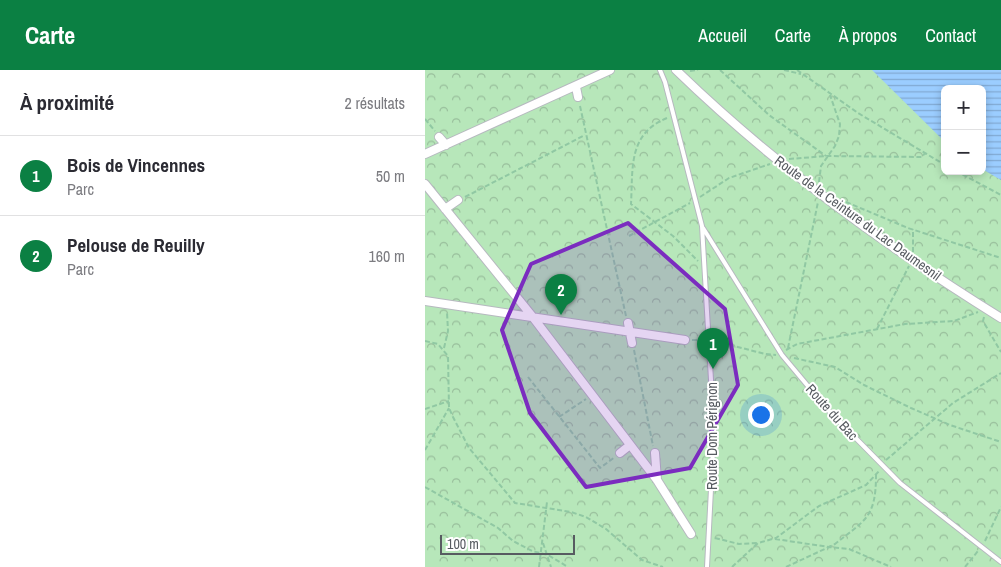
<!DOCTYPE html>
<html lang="fr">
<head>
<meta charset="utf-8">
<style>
	body { margin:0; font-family:"Archivo Narrow",sans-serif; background:#f2f2f3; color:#2b2b33 }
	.controls { position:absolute; right:15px; top:15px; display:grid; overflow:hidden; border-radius:8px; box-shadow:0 2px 8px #0003 }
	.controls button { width:45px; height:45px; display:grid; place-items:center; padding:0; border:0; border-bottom:1px solid #e1e1e2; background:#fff; color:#2b2b33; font:25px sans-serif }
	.scale { position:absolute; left:15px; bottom:12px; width:135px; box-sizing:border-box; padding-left:5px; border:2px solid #575b61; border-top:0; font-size:14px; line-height:18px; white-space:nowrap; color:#575b61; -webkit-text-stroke:4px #fff; paint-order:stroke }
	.you { position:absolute; left:335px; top:344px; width:18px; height:18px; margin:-12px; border:4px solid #fff; border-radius:50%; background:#1a73e8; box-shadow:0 0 0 8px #1a73e833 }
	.badge { display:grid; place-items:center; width:32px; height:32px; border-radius:50%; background:#0b8043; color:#fff; font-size:16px; font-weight:700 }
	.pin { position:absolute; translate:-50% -41px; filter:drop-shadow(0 1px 2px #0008) }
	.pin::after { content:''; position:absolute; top:26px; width:18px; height:15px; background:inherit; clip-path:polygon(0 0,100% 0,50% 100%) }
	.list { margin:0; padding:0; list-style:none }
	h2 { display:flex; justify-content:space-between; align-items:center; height:65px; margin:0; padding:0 20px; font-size:21px }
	h2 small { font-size:16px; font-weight:400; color:#7c7c81 }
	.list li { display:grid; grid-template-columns:32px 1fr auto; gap:15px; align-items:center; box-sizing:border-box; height:80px; padding:0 20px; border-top:1px solid #e1e1e2 }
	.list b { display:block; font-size:19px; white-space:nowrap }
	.list p { margin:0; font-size:16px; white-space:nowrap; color:#7c7c81 }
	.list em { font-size:16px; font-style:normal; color:#7c7c81 }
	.map { position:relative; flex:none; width:576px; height:497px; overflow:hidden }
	header { display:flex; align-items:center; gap:30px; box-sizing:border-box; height:70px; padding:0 25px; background:#0b8043; color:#fff }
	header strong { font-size:24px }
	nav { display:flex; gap:28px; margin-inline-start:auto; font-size:18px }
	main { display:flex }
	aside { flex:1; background:#fff }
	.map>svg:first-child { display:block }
</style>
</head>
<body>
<header>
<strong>Carte</strong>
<nav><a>Accueil</a><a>Carte</a><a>À propos</a><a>Contact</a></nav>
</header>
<main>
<aside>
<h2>À proximité<small>2 résultats</small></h2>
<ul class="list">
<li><span class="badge">1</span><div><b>Bois de Vincennes</b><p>Parc</p></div><em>50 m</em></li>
<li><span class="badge">2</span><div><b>Pelouse de Reuilly</b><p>Parc</p></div><em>160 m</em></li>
</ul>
</aside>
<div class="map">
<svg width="576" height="497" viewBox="0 0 576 497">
	<defs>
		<pattern id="park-crowns" width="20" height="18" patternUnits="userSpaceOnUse" patternTransform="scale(1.25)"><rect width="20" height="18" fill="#b7e7ba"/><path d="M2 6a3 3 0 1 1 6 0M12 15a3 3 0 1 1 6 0" fill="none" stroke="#98be9b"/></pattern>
		<pattern id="water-rules" width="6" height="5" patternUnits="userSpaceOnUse" patternTransform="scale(1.25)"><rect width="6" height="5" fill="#9bcdff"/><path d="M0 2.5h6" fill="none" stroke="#81a9d2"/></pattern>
	</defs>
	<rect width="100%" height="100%" fill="#eceade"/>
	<path fill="url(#park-crowns)" fill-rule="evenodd" d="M0,0H576V497H0ZM520,19H557V101H520Z"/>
	<path fill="url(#water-rules)" d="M447,0H576V110L557,99V19H520V72Z"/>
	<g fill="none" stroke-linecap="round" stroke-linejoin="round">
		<g stroke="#b6b9bf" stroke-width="6">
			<path id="lane" d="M235,0L240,12L277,156L289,361L282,497
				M278,158L357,285L403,340L475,413L576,492"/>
		</g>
		<g stroke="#b6b9bf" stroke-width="10">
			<path id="street" d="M251,0C349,95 460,176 576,248
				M151,17L153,27
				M14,67L21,75
				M0,84L185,0
				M0,114L107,246L232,410L266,464
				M20,139L33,130
				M0,231L260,270
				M203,253L207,273
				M195,383L205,375
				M230,383L232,410"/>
		</g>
		<path stroke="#90c8a3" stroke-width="2" stroke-dasharray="5 2.5" stroke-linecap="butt" d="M295,0L344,45L401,86
			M359,0L376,4
			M372,0L433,43L520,95
			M265,1L273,0
			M155,36L201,246
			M242,48C203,64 208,97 206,134L248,166L273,191
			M0,49L10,61
			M364,89L401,86L497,87L500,83
			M531,101L576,125
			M394,112L396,96L410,76L414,66L415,54L405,25
			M40,127L160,65
			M275,127L304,108L345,94
			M421,132L483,158L576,188
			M204,166L265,133
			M488,182V159
			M559,247L558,251L576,282
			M452,259L484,196
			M267,270H278
			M0,271L13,274L23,286L24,338L28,347L44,378L90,433L146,442L161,447L181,459L217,490L238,497
			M290,271L340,284L351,285
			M19,278L23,261L22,242
			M363,278L393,132
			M209,280L228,376
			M361,280L372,274L480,254L529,251L553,242
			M369,288L410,297L439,315L486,338L525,355L576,372
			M103,307L175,398L190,387
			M0,339L24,331
			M134,347L161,329
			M0,380L24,338
			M461,390L528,333L576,303
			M0,417L73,458L88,471L107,481L123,485L143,497
			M290,468L314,474L332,473
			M350,469L404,477L410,474C440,450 451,448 451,405
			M560,471L576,437
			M118,473L126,497
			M114,497L122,432
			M307,497L333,473L351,468L394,436L441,415L455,400
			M361,497L404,477L424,479L466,497
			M540,497L553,481"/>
		<use href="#lane" stroke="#fff" stroke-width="4"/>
		<use href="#street" stroke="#fff" stroke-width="8"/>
	</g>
	<path fill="#7b2cbf" fill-opacity="0.2" stroke="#7b2cbf" stroke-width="4" stroke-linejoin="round" d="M203,153L300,239L313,315L265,398L161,417L105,343L77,260L106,194Z"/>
	<g text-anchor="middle" stroke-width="4" stroke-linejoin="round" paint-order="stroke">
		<g font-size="14" fill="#575b61" stroke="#fff">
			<text transform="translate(433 148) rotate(36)" y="5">Route de la Ceinture du Lac Daumesnil</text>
			<text transform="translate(407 342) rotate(48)" y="5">Route du Bac</text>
			<text transform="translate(287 366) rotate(-90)" y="5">Route Dom Pérignon</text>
		</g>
	</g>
</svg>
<div class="controls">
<button>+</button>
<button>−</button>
</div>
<div class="scale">100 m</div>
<div class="you"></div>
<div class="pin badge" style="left:288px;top:299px">1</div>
<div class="pin badge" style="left:136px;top:245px">2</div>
</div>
</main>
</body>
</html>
